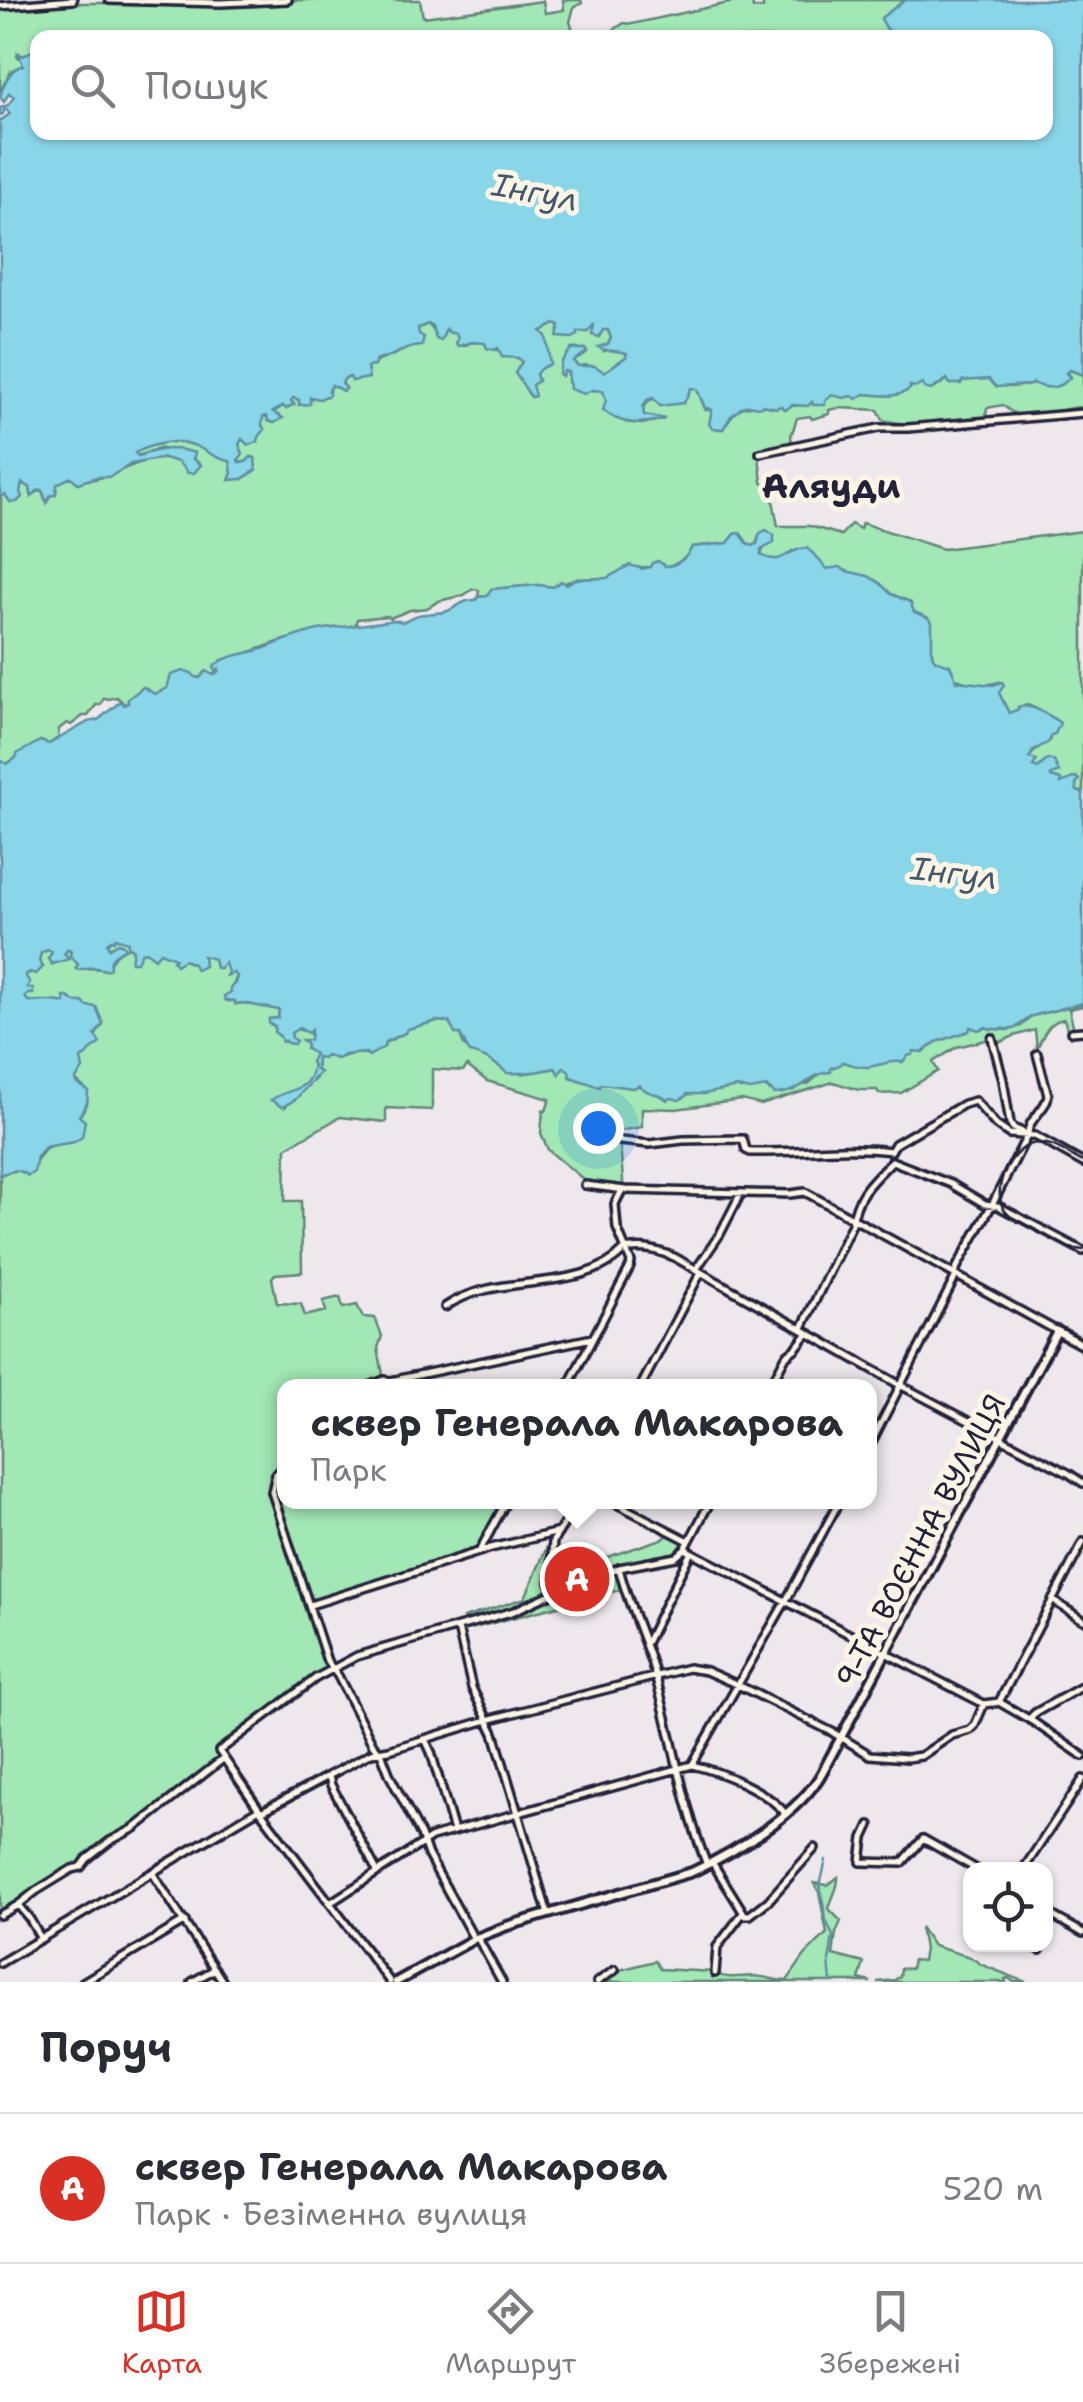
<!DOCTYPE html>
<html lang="uk">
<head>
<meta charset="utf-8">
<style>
	body { margin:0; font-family:"Shantell Sans",sans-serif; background:#f2f2f3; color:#2b2b33 }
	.controls { position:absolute; right:30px; bottom:30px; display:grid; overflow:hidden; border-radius:20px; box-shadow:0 2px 8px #0004 }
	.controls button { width:90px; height:90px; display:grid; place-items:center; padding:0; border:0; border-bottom:2px solid #e1e1e2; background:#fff; color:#2b2b33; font:50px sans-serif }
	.you { position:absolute; left:598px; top:1128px; width:35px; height:35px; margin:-25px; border:8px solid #fff; border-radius:50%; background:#1a73e8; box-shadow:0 0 0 15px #1a73e833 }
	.badge { display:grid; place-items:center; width:65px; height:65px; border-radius:50%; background:#d93025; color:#fff; font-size:32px; font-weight:700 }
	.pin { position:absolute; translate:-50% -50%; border:5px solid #fff; box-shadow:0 2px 10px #0006 }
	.popup { position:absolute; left:277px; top:1379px; width:600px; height:130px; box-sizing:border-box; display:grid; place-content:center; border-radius:20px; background:#fff; filter:drop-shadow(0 2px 8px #0005); font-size:32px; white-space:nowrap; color:#7c7c81 }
	.popup b { font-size:38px; color:#2b2b33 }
	.popup::after { content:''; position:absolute; left:50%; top:100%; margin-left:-20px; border:20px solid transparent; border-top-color:#fff }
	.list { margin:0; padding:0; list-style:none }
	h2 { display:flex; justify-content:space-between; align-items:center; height:130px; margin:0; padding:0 40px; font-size:42px }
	h2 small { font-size:32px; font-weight:400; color:#7c7c81 }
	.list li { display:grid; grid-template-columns:65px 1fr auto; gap:30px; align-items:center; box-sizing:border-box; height:150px; padding:0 40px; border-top:2px solid #e1e1e2 }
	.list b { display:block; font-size:38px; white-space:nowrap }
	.list p { margin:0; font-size:32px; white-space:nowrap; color:#7c7c81 }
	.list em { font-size:32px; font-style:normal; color:#7c7c81 }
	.icon { flex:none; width:55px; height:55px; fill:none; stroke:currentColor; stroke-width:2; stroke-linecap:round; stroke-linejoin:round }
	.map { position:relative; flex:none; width:1083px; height:1982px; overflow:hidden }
	.search { position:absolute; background:#fff; box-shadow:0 2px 8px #0004; left:30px; right:30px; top:30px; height:110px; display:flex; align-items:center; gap:25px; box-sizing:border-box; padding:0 35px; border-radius:20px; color:#7c7c81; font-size:38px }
	.sheet { height:280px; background:#fff }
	nav { display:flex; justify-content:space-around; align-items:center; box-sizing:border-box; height:140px; border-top:2px solid #e1e1e2; background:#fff; font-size:28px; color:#7c7c81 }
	nav a { display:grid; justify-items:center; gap:5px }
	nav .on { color:#d93025 }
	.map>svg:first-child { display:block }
</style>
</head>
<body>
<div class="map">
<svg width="1083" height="1982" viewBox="0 0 1083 1982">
	<rect width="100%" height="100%" fill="#eee8ec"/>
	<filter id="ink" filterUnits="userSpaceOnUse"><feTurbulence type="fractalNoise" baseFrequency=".01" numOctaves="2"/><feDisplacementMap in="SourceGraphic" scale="20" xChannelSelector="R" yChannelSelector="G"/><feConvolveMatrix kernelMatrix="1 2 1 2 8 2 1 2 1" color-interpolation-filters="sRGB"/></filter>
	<g filter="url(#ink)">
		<path fill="#a2e8b5" stroke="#628578" stroke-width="2.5" d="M294,0H420L423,17L543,1L545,13L564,10L563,0H581L582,3L574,7L570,22L576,37H538L524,31L512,38H426L419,36L415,38H288L287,35L284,38H236L234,36L232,38H38L37,52H30L23,56L19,53L17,56L22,60L23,65L11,71L0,92V8C62,1 123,3 186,4C220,5 261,9 294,0Z
			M785,0H905L881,18L885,26L897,37L601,38L624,23L632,24L733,2L752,3L753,8H763V3Z
			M594,322L603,330H608L611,338L604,351L613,349L627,353L626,357L604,372L587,365L578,366L572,361L587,352L585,349H572L565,359L562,372H568V382L592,390H603L606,400L625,422L642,424L664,419L644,415L643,407L653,398L661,406L688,396L690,388L697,389L705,409L712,411L711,419L718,429H723C729,420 736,406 749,406C754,405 759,406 763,405C781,408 818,406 832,395C845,398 852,394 864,394C875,393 887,398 897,394C915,387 912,380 935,388L948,379H989L1010,387L1030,385L1033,382L1061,383L1070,377L1066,372L1070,370L1083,375V407C1063,407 1037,420 1017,414C1011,413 1007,408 1002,405L987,408L986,417L909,425L883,420L878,410L839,408L829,410V414L812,419L810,416L797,418L791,436L792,444L759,456L762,482L772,495L778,526H810L841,535L851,524L860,529L862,523L943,549L1083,531V793L1077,791L1073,780L1060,784V780L1050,777L1045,764L1038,768L1032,766L1036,761L1028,758L1042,744L1045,715C1036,709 1029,702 1019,707V709L1009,714L999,693V682C977,689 949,681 935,661C929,651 931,633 931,622L914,612L910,602L891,594L879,583L838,568L825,569L792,551L781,560L764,558L761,555L764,547L758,538L757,544L753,546L748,544L740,533L735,534L728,543L692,547L688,555L673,566L626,568L607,578L576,579L553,587L538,585L492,589L487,596L478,597L479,590L473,589L464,595L439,601L427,608L410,610L390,618L388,616L357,619L355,627C332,629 312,631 291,638C267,645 246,655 222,660L220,671C212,675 204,679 195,677L155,694L143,687L125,705L117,697L109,699L104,698L100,705H96L88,716H83L71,725L67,723L59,729L58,738L49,744L40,741L7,764L0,760L1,495L5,494L8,499H17L21,483L30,487L31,495L42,490L45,499L53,494L57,484L71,477C101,489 131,458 162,459C174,459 188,463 201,465L193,459L159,448L138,456L134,452C155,444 179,437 200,448C210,453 219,460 231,461L232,473L242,479L255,471V458L251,457L247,462H239V444L242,439L245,441L259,437L263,417L267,416L268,421L274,423L282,418L272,413L283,406L294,405L291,400L294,398C305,403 324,396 332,385L343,391L346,388L342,383L344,378L368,377L367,367C384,355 418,354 418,328L428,324L441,340L446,329L456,333L458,339L456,344L464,346L472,342L485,343L487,348C498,349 513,354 522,361L517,371L528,393L532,385L538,381L536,374L546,344L540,332L555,324L560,326L558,336L578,332Z
			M115,938L124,939L129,942V947L133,950V957L146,951C150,953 155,952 159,952C170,953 183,960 193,964L202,962L203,955L215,959L221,965L225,963L237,975L228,1001H236L237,1004L243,1003L279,1010L278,1018L269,1019L276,1029L275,1032L285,1041L292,1038L291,1033L297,1029L307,1032L311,1029V1038L307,1045L315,1054L312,1061C316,1079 304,1086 290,1092L286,1106L316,1078L317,1057L326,1055L337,1059C345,1055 361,1051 369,1055L384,1047L385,1043L404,1033L407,1029L437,1021L449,1022L460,1034L464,1046L483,1057L521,1074L564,1067L578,1080L633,1088L640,1085C665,1106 706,1090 737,1087L740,1089L767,1087L770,1091L808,1084L822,1072L842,1062L889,1059L900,1062L914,1051L923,1052L936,1042L969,1031L970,1026L1006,1030L1021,1026L1032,1016L1083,1003V1006L1069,1009L1074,1030L1068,1032L1064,1019C1048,1021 1043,1036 1037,1049L1035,1030L1014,1036L992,1046L990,1039L957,1047L933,1062L938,1071L901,1093L879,1094L877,1090H859L833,1082L761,1105L742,1100L676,1109L642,1108V1127L619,1131L623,1180V1184L619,1187L589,1184L548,1150L541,1133L543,1110L546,1111L550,1099L487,1081L467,1066L463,1071L432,1069V1110L386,1108V1122L340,1117L286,1148L285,1201H301L302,1272L275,1274L272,1278L277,1303L301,1304L305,1316L326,1311L323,1301L340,1297L343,1308L357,1305L363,1317L375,1318L382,1336L378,1348L384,1380L394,1386H284V1502H505L481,1547L474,1553L306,1605L311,1625L327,1667L325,1671L217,1751L219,1762L135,1827L110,1840L14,1907L0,1914V1175L8,1172L33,1168C44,1146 48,1143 74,1142L80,1119L79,1117L87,1104L88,1091L75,1080L82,1069L80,1059L93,1046L95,1036L103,1024L96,1007L86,1006L82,1002L66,1003L28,1001L25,997L30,989L27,987L25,975L43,967L39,960L41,952L48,950L52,952V964L68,959L64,951L68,949L78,964L76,968C87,970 95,966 106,970L116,953V947L109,948L107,943Z
			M669,1532L683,1539V1545L678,1553L618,1566L623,1589L466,1630L463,1618L525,1598L550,1540L556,1546L553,1552L554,1560L571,1569L665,1538Z
			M838,1877C839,1888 831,1898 829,1909L841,1921L836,1933L833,1955L864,1963L859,1979L871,1982H595L616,1971L655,1961L660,1969L714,1972C728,1982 744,1974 762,1977C770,1978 778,1981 787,1981L805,1955L827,1933L819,1892L814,1883L828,1885Z
			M920,1927L933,1946L970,1957L982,1965L1026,1982H1014L1008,1978L1005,1979L1006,1982H877L895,1980L900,1976L901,1968L911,1969L913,1960L922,1961L924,1949Z"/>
		<path fill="#89d6e9" stroke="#608ea3" stroke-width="2.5" d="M905,0H1083V375L1070,370L1066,373L1070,378C1058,389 1048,390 1033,383L1030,385L996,387L989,379L962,381L961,384H950L947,379L931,390L924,388L923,384L916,387L910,386V389C897,399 878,395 865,394L857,399L852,396L844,398L832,395L825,401V405H813L812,402L808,406L792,405L786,410L781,406L776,408L763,405L758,407L748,405L742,407L731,416L723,429L712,428L709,424L712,410L708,408L706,410L697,389L691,388L684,403L660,406L653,398L647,400L643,407L644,415L665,419C642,424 622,427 603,410L606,400L603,391L592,390L584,394L570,389L568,372L564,371L562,376L559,374L561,362L571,349H585L587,352L573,361L578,366H595L604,372L626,357L627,353C617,350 606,352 598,347L608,344L611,338L608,330H603L599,337L592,335L594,324L588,332H578V335L572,338L557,337L560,326L555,324L541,331L546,336L550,364L540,369L536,374L538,381L532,385L535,396L531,397L515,373L522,362L518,358L502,357L498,348L494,350L487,348L485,343L472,342L459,346L456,344L458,339L456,333H450L446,329L441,341L436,339L432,326L428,324L418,328L419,334L424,337L422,346C404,346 392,358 376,360L374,366L367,367L369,378L352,381L350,377L345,378L342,383L346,389L343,391L332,385L329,390V395L320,399L310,397V404L299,405V400L293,398L291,401L294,404L286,409L283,406L273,412L283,418L274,423L268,421L267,416L263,417L262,426L265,429L259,437L258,442L248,445L242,439L239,444L243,454L238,460L239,462H246L251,457L255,458L256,470L242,479L229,480L232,473L230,461C219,460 210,453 200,448C180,437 153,443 135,453L138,456C160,449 172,446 195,453L193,459L201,465L194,473H188L178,462L164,458L131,464L110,477H97L78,483L71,477L57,484L56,494L50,496L47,503L42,490L37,491L32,497L30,487L22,483L20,492L22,497L17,502H10L5,494L0,497V121L10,114L5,108L3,114L0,115V108L8,105L14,97L9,93L4,102L0,97C3,84 10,69 23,65L18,53L23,56L30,52H37L38,132H1046V38L928,37L924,31L910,37H897L885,27L881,18Z
			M766,530L774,535V543L761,550V555C784,567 785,549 807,548L819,559L826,569L840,567L846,571L868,576L880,583L891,594L910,602L914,612L927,617L932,622V655L935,660L950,665L957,681L993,685L1002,682L1004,685L999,693L1009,713L1019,709L1018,707C1030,703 1050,715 1060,723L1055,734L1051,735L1049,742L1034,750L1029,758L1037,760L1033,766L1038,768L1048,759L1054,761L1059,772L1051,775V777L1061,780V783L1076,777L1079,780L1076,784L1077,791L1083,793V1003L1032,1016L1014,1029H991L986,1027L978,1030L970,1027L969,1031L936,1042L923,1052L914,1051L912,1055L908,1056L903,1062C889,1060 883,1065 868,1067C859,1068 851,1064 842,1062L840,1065L831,1068V1072C809,1072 805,1093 775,1094L767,1087L750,1090L737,1087L704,1094H687L685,1097L679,1100L672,1098L667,1100C659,1092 646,1095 639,1085L634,1088L601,1084L600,1087L570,1077L569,1071L564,1067L559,1074L555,1068C537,1072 523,1074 507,1073C495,1062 485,1057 470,1053L460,1034H455L449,1022L437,1021L407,1029L405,1033L385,1042L384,1047L369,1056L366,1053L344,1055L337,1059L326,1055L323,1058L317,1057L316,1070L320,1072L296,1099L282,1107L271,1100C291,1086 309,1094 313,1065L311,1062L315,1054L306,1049L307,1045L302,1040H310L311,1030L308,1033L299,1028L291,1033L292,1038L296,1041L294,1044L287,1043L285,1041L282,1042L280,1036L274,1032L275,1026L269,1024V1019L278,1018L279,1010L243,1003L235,1004V1001L225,1000L224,996L231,992L230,988L235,983L237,976L234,973L226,976L228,972L225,963L220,968H216L214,959L203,956L204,966L196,970L193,964L184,960L176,965L173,961L175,958L160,952L155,958L146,951L142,952L137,962H131L133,950L129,947L127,948L128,942L115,938L114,941L111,940L107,943L109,948L118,943L123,945L125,949C116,953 109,958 110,968L106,970L92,967L78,970L76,969L78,964L70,956L71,951L68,949L64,954L69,959L52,964L48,959L52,952L48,950L41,953L39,961L43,967L36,974L30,972L25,975L30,983L27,987L33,989V994H28L25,997L28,1001C42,1002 51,999 65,1003L64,997H68L75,1002H82L87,1006L96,1007L103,1024L95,1035L100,1043L81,1059L83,1069L75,1080L77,1084L88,1091L87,1103L79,1116L85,1121L82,1137L74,1142L45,1147L37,1157L34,1172L28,1176C18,1168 11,1170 0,1175V760L7,764L16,758L17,754L40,741L49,744L88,722L98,720L121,701L124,705L128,703V699L143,687L155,694L167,688L171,675L183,671L192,673L195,677L200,678L206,671L213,675L219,671V669L215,671L214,666C228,654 248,654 265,648C284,641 303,632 324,629C348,626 371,624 394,620L403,622C419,612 425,615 444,612C457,609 462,599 476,600L478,597L487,596L491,589L538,585L553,587L561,581L566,584L576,579L607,578L630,565L642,569L650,567L652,563L658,561L665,566C677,566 687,558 692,547L728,543L735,534L740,533L748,544L753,546L757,544L760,533Z"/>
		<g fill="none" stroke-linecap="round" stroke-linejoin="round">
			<path stroke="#608ea3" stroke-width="2.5" d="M826,1860L820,1886L826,1920L833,1936L829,1961L831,1982"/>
			<g stroke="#22223b" stroke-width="12">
				<path id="minor" d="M109,0L220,3L288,0
					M0,6L73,0
					M760,453L879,428H908L1083,413
					M1071,1032L1083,1031
					M992,1038L1003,1080L1010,1123L1013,1128L1025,1133
					M620,1141L650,1144L683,1140L743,1139L746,1150L750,1152C797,1153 843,1145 891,1151L895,1144L964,1104L975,1101L996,1125L1009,1134L1035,1136L1083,1163
					M892,1161L951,1184L985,1204L998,1206L1083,1251
					M585,1185L625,1190L790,1194L805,1192L1057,1331
					M624,1250C643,1246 657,1250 674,1257L900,1385L1068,1473L1083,1483
					M697,1268L720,1234L741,1193
					M445,1307C497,1270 581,1296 624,1250
					M802,1328L852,1224C857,1193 871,1182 892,1161
					M370,1386L384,1380L390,1381L592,1338
					M568,1386L630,1267L631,1262L617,1228L615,1204L622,1190
					M641,1386L701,1272
					M770,1386L786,1356L796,1348L808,1333
					M870,1445L954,1280L957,1267L992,1205L1028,1134C1028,1118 1046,1111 1048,1095L1037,1054
					M284,1465L276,1474L272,1492L327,1661L338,1676L373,1745L382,1755L390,1776L421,1835L428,1855L474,1939
					M613,1502L689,1541
					M685,1549L984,1704
					M480,1550L506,1502
					M552,1568L574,1584
					M619,1568C628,1606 646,1640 656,1678C673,1740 683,1805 707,1865
					M555,1592L550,1582L553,1541L578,1502
					M1052,1600L1083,1620
					M310,1605L491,1548L559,1532
					M458,1628L472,1688L494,1733L548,1914
					M646,1643L691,1552
					M999,1702L1032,1721L1083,1756
					M1029,1719L1035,1713L1083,1686
					M425,1739L431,1752L454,1831
					M692,1765L788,1597L839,1502
					M329,1776L331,1785L377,1871
					M261,1812L371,1753L389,1750L487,1720L688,1668L706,1671L738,1685L832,1732L870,1755L907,1758L921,1756L952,1735L970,1730L975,1725L984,1704L999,1702L1083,1542
					M870,1825L864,1838L861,1862L902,1863L923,1839L978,1870
					M712,1862L745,1915H750L768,1901L815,1848
					M1023,1870L1083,1779
					M153,1874L223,1982
					M330,1903L432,1837L692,1765C722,1772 766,1790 786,1814
					M18,1905L29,1918L41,1939
					M1046,1912L1083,1933
					M0,1915L18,1905L36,1891L72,1869L81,1867L87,1859L110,1841L135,1828L223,1759
					M477,1937L502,1982
					M1031,1944L1040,1950
					M0,1963L259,1809
					M715,1973L717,1947L743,1913
					M83,1982L185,1921
					M192,1982L215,1969
					M390,1982L261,1812L219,1751L316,1678L357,1656L514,1611L555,1592L619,1568L676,1557L685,1549L710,1502
					M597,1982L615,1970"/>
			</g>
			<g stroke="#22223b" stroke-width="14">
				<path id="tertiary" d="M396,1982L474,1939L507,1926L692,1872C735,1852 801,1813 823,1771L1057,1331L1083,1345"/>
			</g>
			<use href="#minor" stroke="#fcf5e5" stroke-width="5"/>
			<use href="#tertiary" stroke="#fcf5e5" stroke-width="6"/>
			<path stroke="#22223b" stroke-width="2.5" d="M1083,1162C1069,1155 1055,1143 1039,1143C1010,1143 985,1197 1010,1216L1070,1248L1083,1250"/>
		</g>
	</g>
	<g text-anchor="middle" stroke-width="10" stroke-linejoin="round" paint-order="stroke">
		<g font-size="30" fill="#22223b" stroke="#fcf5e5">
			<text transform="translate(921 1541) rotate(-62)" y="10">9-ТА ВОЄННА ВУЛИЦЯ</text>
		</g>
		<g font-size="32" font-style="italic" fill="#41586f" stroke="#fcf5e5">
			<text transform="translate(535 192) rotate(11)" y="11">Інгул</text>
			<text transform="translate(954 873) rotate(7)" y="11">Інгул</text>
		</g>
		<g font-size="35" font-weight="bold" fill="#22223b" stroke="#fcf5e5">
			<text x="831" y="498">Аляуди</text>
		</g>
	</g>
</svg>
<div class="controls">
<button><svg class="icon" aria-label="locate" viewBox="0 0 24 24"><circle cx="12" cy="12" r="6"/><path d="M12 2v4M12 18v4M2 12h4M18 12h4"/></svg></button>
</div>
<div class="you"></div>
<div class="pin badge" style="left:577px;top:1579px">A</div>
<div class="popup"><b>сквер Генерала Макарова</b>Парк</div>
<div class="search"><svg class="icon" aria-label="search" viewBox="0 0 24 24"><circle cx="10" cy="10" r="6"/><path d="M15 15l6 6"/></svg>Пошук</div>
</div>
<section class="sheet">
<h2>Поруч<small></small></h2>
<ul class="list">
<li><span class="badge">A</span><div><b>сквер Генерала Макарова</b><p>Парк · Безіменна вулиця</p></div><em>520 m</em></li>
</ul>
</section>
<nav>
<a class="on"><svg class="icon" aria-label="map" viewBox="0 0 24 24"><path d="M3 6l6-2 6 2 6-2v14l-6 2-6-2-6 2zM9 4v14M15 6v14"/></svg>Карта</a>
<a><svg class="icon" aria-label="directions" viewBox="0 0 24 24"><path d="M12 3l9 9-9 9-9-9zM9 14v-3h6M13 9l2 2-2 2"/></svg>Маршрут</a>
<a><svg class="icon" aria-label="saved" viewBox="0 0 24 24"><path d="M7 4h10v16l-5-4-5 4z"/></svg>Збережені</a>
</nav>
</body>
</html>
